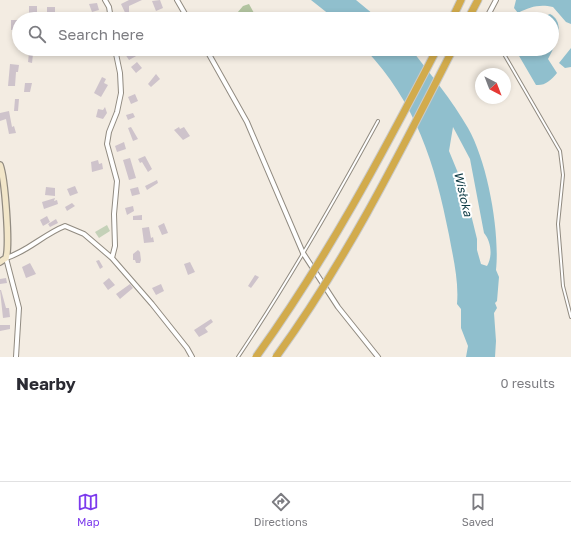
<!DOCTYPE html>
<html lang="en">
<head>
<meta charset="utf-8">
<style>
	body { margin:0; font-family:"Golos Text",sans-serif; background:#f2f2f3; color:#2b2b33 }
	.compass { position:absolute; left:475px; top:68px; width:36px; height:36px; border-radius:50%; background:#fff; box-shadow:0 2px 6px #0003; rotate:138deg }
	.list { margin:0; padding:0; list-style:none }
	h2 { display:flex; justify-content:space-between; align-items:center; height:52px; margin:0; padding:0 16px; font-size:17px }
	h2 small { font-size:13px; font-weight:400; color:#7c7c81 }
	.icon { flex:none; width:22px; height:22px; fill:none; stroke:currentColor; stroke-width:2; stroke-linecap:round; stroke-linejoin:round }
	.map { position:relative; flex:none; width:571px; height:357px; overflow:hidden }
	.search { position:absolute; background:#fff; box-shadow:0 2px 6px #0003; left:12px; right:12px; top:12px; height:44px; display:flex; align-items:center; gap:10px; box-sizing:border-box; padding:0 14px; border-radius:22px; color:#7c7c81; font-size:15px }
	.sheet { height:124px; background:#fff }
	nav { display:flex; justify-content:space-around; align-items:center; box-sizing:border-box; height:56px; border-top:1px solid #e1e1e2; background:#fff; font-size:11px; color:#7c7c81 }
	nav a { display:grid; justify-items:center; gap:2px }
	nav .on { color:#7c3aed }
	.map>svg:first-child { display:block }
</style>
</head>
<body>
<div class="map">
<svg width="571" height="357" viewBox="0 0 571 357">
	<rect width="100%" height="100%" fill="#f3ece2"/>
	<path fill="#c4d1b8" d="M107,225L110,231L99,238L95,232Z"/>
	<path fill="#b2c4a0" d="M249,4L254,13L265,19H232L243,6Z
		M238,49H261L258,51L244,54Z"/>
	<path fill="#90bfcd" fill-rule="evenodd" d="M311,0H356L379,19H335Z
		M516,0H571V24L566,22L553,7C539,4 530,7 518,13L514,8Z
		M550,14C567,23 555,46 548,59L557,73C551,80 545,86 536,85L515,49H552V19H538Z
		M571,48V67L565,68L559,63Z
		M365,49H411C431,75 452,100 468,128C488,163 500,233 496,270L499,277L497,301L495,303L497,308L494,313L496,341L495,357H466L468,346L461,328V309L457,304C459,281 453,257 449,235C435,163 416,103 365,49ZM453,127L470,159L484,233C491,241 493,256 487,266L481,264L477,250V239L465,190L449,151Z"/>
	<path fill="#cec3cb" d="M129,0H142L129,6V13L133,19H128L121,4Z
		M160,0L163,8L156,11L152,1Z
		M97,3L99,10L92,12L89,4Z
		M29,6H37V14H29Z
		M47,7H55V14H47Z
		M86,14L88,19H74V18Z
		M11,20H17V30H11Z
		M133,49L138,55L129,60L125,54Z
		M29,53L33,54L32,63L28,62Z
		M137,62L142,68L136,73L131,67Z
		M10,64L19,65L18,72H16L15,86H8Z
		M156,74L160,79L151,87L148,84Z
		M102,77L106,79L104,83L108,85L101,97L94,93Z
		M25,83H32L30,92H24Z
		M135,94L138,101L131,104L128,97Z
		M15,99H19L18,111H14Z
		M105,107L107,113L103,119L96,117L98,109L103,110Z
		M9,111L12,127L14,126L16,133L9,134L6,119L0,121V113Z
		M133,113L135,117L128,120L126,115Z
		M131,127L138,139L133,141L128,128Z
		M179,127L180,129L184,127L190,136L183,140L174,130Z
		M124,142L126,149L117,152L115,146Z
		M145,156L152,169L148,172L142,162L140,163L138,159Z
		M130,158L136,178L129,180L123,160Z
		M98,160L99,164L102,163L103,169L92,172L91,162Z
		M157,180L158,183L147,190L145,186Z
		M75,186L78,193L70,196L67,189Z
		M46,187L55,188V196L45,195Z
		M138,187L140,194L132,196L130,189Z
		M55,198L54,201L57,200L58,204L44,209L42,202Z
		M72,203L75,206L67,211L65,207Z
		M133,206L134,211L127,215L125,208Z
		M142,215V220H133V216Z
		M47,216L50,222L43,226L40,220Z
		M56,219L58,223L50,227L48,224Z
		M164,223L168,233L162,235L158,226Z
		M149,227L151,238L153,237L154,242L144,243L142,228Z
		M138,250L140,252L141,260L140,263H136L135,260H133V254Z
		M99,260L103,267L100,269L96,261Z
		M190,262L195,272L188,275L184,264Z
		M30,263L36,274L26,278L22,267Z
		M255,275L259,277L251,288L248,286Z
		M6,278L7,283L0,284V279Z
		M109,278L115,285L108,290L103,283Z
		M130,284L133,288L120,299L116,294Z
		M161,284L164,291L156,295L152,288Z
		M0,290H1L6,308H9L10,317L3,318Z
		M211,319L213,322L205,328L208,332L199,337L194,330Z
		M0,325H10V329L0,331Z"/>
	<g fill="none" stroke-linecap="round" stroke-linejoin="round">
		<g stroke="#918b81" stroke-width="4">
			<path id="lane" d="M501,49L560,151L563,175L558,224L563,286L571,317
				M238,357C289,281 334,202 378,121"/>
		</g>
		<g stroke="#918b81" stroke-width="6">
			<path id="street" d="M105,0L109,7L111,19
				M177,0L188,19
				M486,19L496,0
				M206,49L247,122L303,253L338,307L378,357
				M112,258L115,246L114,214L117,181L107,144L109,132L117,112L121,93L120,73L115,49
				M16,357L19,308L6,258C27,252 44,234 65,226L84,234L112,258L152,304L187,348L192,357"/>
		</g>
		<g stroke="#918b81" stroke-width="8">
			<path id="secondary" d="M0,165C5,179 10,245 6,258L0,262"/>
		</g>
		<g stroke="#cacac9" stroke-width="9">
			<path id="highway" d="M452,19L461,0
				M468,19L478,0"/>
		</g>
		<use href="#lane" stroke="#fff" stroke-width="2"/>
		<use href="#street" stroke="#fff" stroke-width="4"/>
		<use href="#secondary" stroke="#f2e6c9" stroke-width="5.5"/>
		<use href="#highway" stroke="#d2ab4c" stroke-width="7"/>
		<g stroke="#cacac9" stroke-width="9" stroke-linecap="butt">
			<path id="highway-bridge" d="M256,357C326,260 382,155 437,49
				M276,357C346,261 399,155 453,49"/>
		</g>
		<use href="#highway-bridge" stroke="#d2ab4c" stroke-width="7"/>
	</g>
	<g text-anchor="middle" stroke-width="4" stroke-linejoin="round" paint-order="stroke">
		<g font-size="12" font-style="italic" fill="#103c46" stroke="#fff">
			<text transform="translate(463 194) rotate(77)" y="4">Wisłoka</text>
		</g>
	</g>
</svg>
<svg class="compass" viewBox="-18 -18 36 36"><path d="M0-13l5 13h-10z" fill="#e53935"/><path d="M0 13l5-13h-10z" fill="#7c7c81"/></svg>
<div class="search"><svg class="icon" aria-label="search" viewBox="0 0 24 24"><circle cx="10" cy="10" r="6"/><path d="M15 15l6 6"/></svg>Search here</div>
</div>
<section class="sheet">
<h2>Nearby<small>0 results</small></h2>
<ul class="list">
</ul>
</section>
<nav>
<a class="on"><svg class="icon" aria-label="map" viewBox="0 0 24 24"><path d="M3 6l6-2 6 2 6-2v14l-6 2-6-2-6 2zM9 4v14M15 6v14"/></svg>Map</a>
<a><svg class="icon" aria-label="directions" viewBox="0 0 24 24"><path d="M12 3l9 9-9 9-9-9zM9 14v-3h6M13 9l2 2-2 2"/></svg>Directions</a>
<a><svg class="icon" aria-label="saved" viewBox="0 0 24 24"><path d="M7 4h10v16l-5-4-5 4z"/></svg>Saved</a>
</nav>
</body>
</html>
